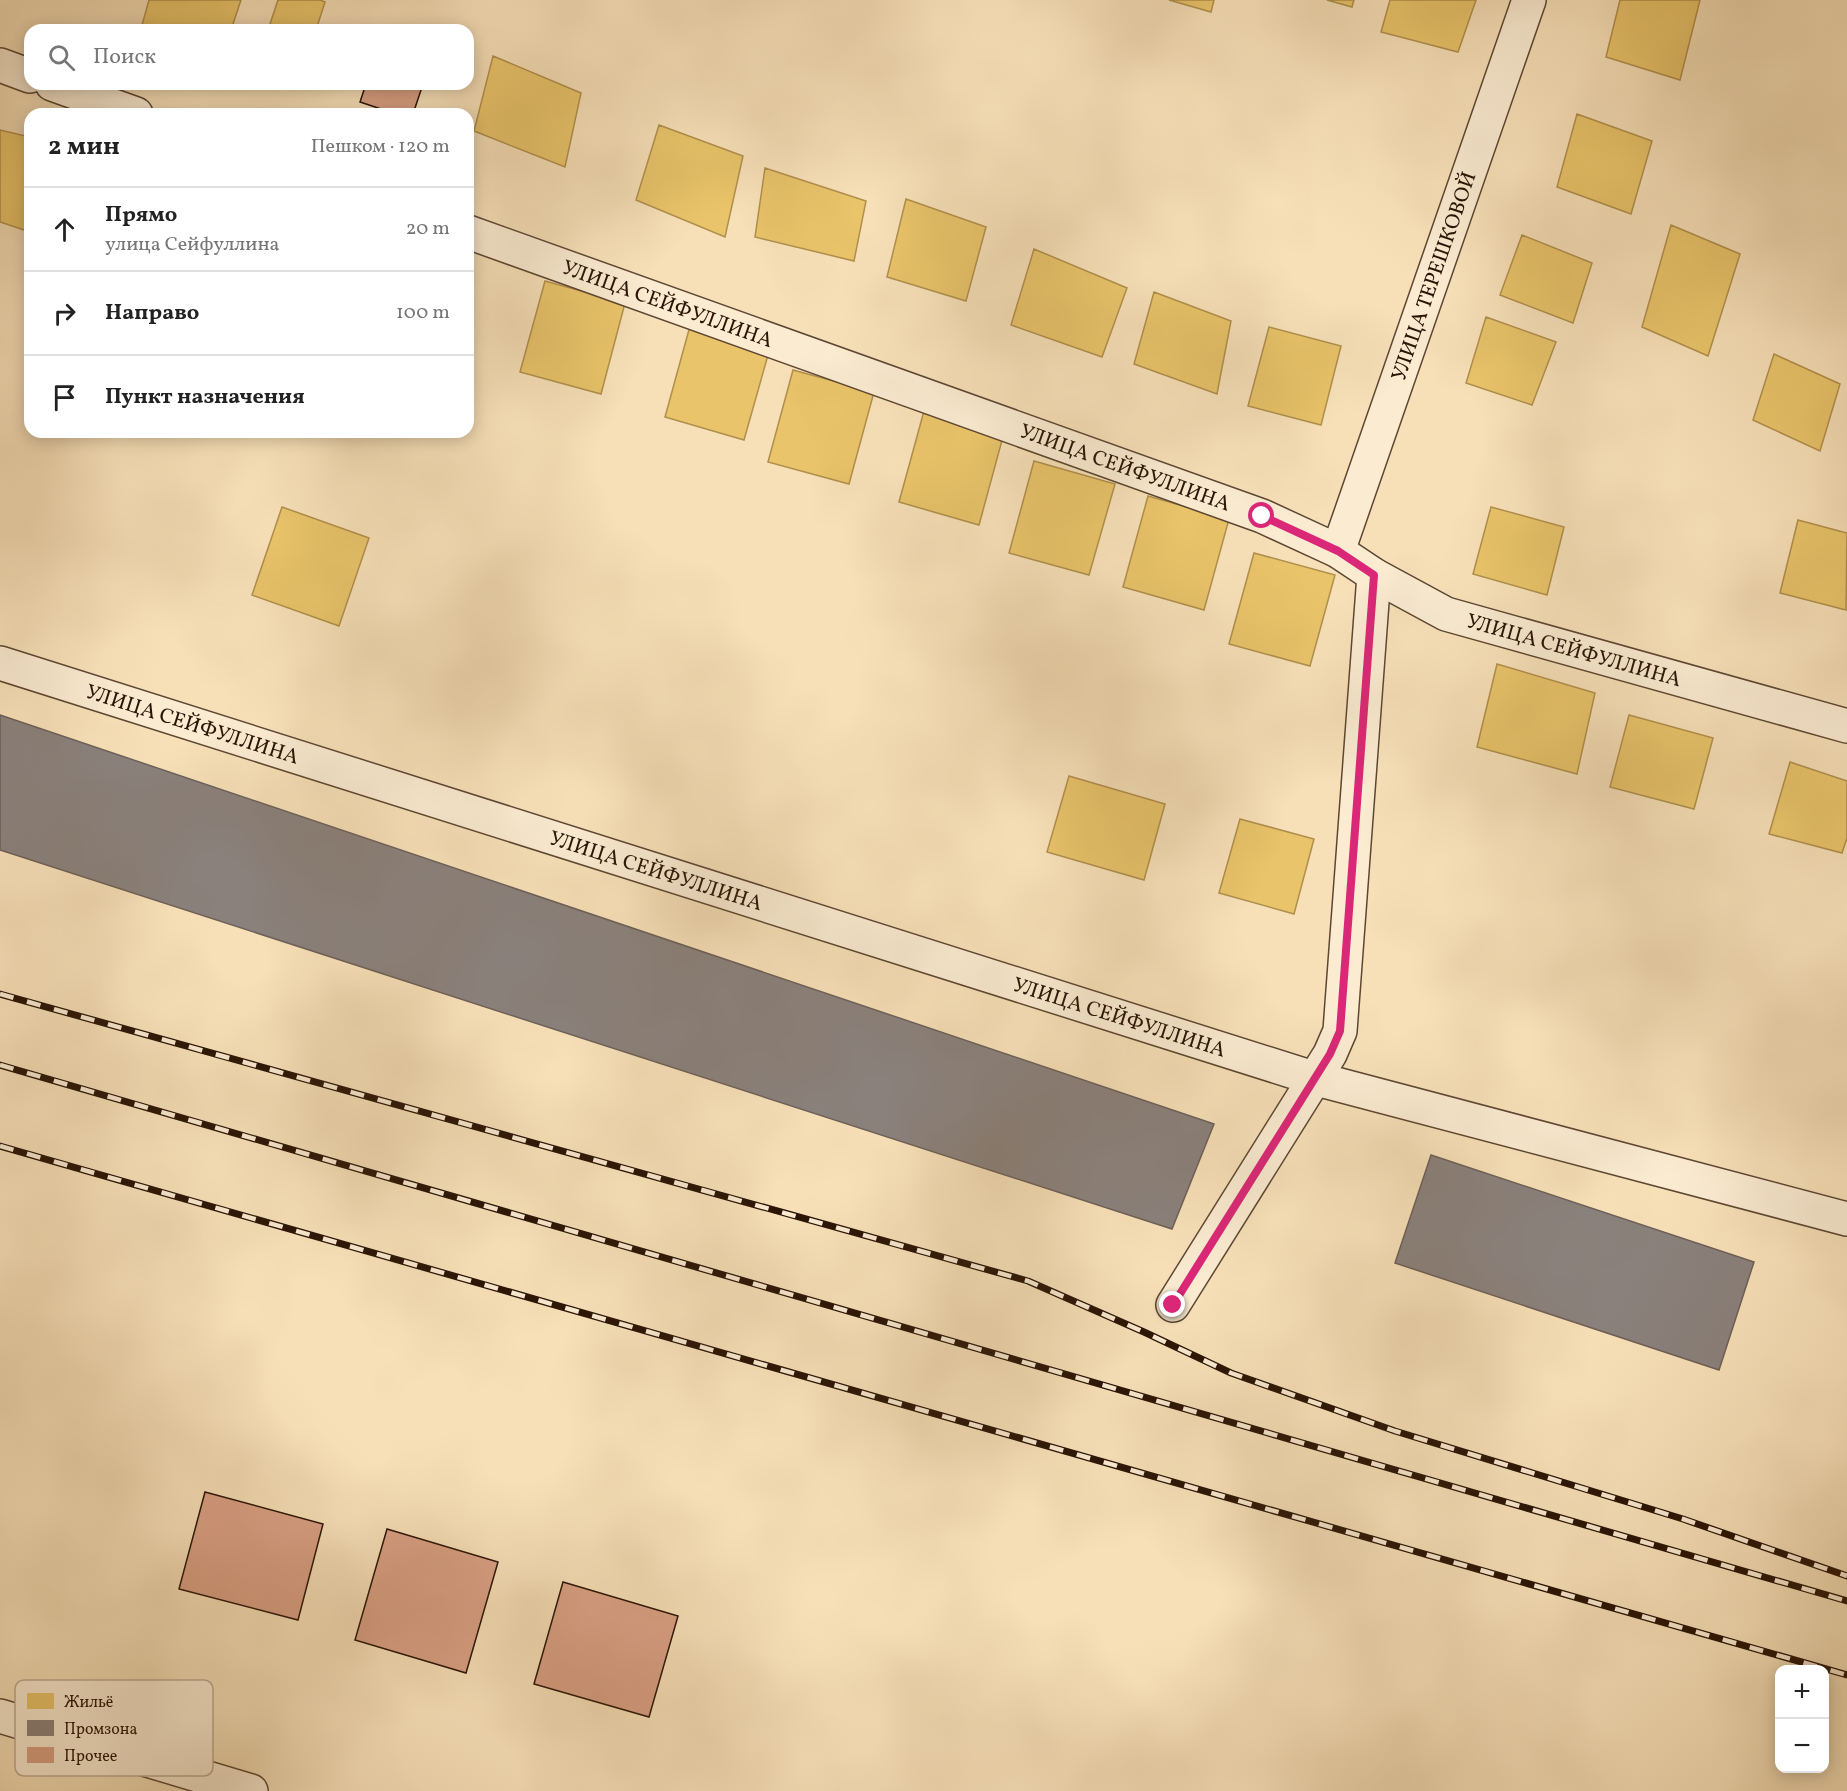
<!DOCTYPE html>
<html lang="ru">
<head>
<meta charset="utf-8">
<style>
	body { margin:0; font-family:Vollkorn,serif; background:#f2f2f2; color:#222 }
	.controls { position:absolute; right:18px; bottom:18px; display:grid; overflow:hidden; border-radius:12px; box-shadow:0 3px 15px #0003 }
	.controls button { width:54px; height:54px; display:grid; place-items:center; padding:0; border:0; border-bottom:2px solid #e0e0e0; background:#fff; color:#222; font:30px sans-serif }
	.stop { position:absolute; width:18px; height:18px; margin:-14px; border:4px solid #db2777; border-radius:50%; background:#fff }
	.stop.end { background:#db2777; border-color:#fff; box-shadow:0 2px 6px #0008 }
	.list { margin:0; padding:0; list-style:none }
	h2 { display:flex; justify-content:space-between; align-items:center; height:78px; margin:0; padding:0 24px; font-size:26px }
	h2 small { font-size:20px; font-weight:400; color:#767676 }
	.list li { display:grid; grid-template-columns:39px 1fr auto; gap:18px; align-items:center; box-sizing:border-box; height:84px; padding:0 24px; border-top:2px solid #e0e0e0 }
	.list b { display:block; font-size:22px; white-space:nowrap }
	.list p { margin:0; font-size:20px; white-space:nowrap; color:#767676 }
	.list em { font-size:20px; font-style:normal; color:#767676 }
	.icon { flex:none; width:33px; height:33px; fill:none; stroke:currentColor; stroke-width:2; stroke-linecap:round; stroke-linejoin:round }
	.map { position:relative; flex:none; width:1847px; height:1791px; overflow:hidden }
	.search { position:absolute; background:#fff; box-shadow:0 3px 15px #0003; left:24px; top:24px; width:450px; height:66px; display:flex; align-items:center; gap:15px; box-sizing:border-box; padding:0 21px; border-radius:18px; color:#767676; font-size:22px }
	.panel { position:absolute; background:#fff; box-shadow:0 3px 15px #0003; left:24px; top:108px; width:450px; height:330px; border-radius:18px }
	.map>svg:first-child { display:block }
</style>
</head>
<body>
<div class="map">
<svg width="1847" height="1791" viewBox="0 0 1847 1791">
	<rect width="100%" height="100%" fill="#f7e0b8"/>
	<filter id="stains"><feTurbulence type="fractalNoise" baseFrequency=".00333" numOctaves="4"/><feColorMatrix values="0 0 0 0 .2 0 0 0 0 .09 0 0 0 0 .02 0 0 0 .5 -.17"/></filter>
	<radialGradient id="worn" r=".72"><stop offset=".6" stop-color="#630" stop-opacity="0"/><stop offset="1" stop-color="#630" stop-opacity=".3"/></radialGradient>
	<path fill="#e9c46a" stroke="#b08f4c" stroke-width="1.5" d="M149,0H241L231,30H153L142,25Z
		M278,0H320L325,2L316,30H268Z
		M1169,0H1214L1211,12Z
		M1327,0H1354L1352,7Z
		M1390,0H1476L1458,52L1381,32Z
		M1620,0H1700L1680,80L1606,57Z
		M493,56L581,93L565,167L474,131Z
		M1577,114L1652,141L1631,214L1557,187Z
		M659,125L743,156L725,237L636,200Z
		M0,130L30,137V232L0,222Z
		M765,168L866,201L854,261L755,237Z
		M906,199L986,227L966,301L887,277Z
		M1671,225L1740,254L1708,356L1642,327Z
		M1522,235L1592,263L1573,323L1500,295Z
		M1034,249L1127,288L1102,357L1011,325Z
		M545,281L625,303L601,394L520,372Z
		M1154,292L1231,321L1217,394L1134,364Z
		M1486,317L1556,342L1532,405L1466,383Z
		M690,326L770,348L744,440L665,417Z
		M1269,327L1341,346L1321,425L1248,406Z
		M1774,354L1840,384L1820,451L1753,420Z
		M793,370L874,392L849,484L768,462Z
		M924,411L1004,433L979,525L899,502Z
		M1034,461L1115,484L1089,575L1009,553Z
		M1148,496L1229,519L1204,610L1123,587Z
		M282,507L369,538L339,626L252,595Z
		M1491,507L1564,527L1547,595L1473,574Z
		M1798,520L1847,533L1846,610L1780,593Z
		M1254,553L1335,575L1310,666L1229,644Z
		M1497,664L1595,693L1577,774L1477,747Z
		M1629,715L1713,738L1694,809L1610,787Z
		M1790,762L1847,781V838L1842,853L1769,834Z
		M1069,776L1165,804L1144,880L1047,852Z
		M1240,819L1314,839L1294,914L1219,893Z"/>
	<path fill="#8a817c" stroke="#6d6058" stroke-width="1.5" d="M0,715L1214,1124L1172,1229L0,850Z
		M1431,1155L1754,1262L1719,1370L1395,1263Z"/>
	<path fill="#d9a084" stroke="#2a1405" stroke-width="1.5" d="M366,84H423L413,114H396L360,102Z
		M205,1492L323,1524L298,1620L179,1589Z
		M387,1529L498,1562L466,1673L355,1640Z
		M563,1582L678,1616L649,1717L534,1684Z"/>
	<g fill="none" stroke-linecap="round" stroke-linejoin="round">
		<g stroke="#5d4732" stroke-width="36">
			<g id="minor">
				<path d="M0,65L30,76"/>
				<path d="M52,84L136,114"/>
				<path id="s1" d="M468,232L1262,516L1338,551L1374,575L1446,614L1847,726"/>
				<path id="s2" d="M1338,551L1529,0"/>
				<path id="s3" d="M0,663L1313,1078L1847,1219"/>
				<path d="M1173,1305L1330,1054L1340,1031L1374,575"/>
			</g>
		</g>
		<g stroke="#5d4732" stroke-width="36">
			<path id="tertiary" d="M0,1716L251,1791"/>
		</g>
		<use href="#minor" stroke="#faebd1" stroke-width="33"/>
		<use href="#tertiary" stroke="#faebd1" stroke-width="33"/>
		<g stroke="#2a1405" stroke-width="7">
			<path id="rail" d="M0,994L1028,1281L1144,1332L1231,1373L1395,1431L1683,1519L1847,1576
				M0,1065L1847,1601
				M0,1146L1847,1675"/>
		</g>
		<use href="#rail" stroke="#faebd1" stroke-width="4.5" stroke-dasharray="14" stroke-linecap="butt"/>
	</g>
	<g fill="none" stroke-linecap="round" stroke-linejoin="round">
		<path stroke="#db2777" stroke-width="8" d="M1173,1305L1330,1054L1340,1031L1374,575L1338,551L1262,516"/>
	</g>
	<g text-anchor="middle" stroke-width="6" stroke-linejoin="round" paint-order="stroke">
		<g font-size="21" fill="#2a1405" stroke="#faebd1">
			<text dy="7" stroke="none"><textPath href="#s2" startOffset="291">УЛИЦА ТЕРЕШКОВОЙ</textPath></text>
			<text dy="7" stroke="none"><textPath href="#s1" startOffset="212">УЛИЦА СЕЙФУЛЛИНА</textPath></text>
			<text dy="7" stroke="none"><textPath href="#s1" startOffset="698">УЛИЦА СЕЙФУЛЛИНА</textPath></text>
			<text dy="7" stroke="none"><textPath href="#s1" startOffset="1185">УЛИЦА СЕЙФУЛЛИНА</textPath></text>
			<text dy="7" stroke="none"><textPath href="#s3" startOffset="202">УЛИЦА СЕЙФУЛЛИНА</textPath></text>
			<text dy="7" stroke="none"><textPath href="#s3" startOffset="688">УЛИЦА СЕЙФУЛЛИНА</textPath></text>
			<text dy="7" stroke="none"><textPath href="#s3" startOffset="1174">УЛИЦА СЕЙФУЛЛИНА</textPath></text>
		</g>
	</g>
	<rect x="15" y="1680" width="198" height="96" rx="9" fill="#faebd1" stroke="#bcaa94" stroke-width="1.5"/>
	<rect x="27" y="1693" width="27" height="16" fill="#e9c46a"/>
	<rect x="27" y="1720" width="27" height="16" fill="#8a817c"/>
	<rect x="27" y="1747" width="27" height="16" fill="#d9a084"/>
	<g font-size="16" fill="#2a1405">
		<text x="64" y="1707">Жильё</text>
		<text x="64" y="1734">Промзона</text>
		<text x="64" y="1761">Прочее</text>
	</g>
	<rect width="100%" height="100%" filter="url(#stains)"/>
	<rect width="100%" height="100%" fill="url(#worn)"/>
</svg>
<div class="controls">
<button>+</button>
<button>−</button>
</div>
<div class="stop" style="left:1262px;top:516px"></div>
<div class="stop end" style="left:1173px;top:1305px"></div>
<div class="search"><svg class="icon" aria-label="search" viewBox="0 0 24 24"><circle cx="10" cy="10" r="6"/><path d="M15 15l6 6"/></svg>Поиск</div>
<section class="panel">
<h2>2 мин<small>Пешком · 120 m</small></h2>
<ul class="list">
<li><svg class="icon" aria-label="ahead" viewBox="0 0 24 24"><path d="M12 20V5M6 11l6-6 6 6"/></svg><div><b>Прямо</b><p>улица Сейфуллина</p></div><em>20 m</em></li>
<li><svg class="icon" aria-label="right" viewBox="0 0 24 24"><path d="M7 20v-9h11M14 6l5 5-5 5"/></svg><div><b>Направо</b></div><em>100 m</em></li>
<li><svg class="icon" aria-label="arrive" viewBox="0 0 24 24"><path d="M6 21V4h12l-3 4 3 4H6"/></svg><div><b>Пункт назначения</b></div></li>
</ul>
</section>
</div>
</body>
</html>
